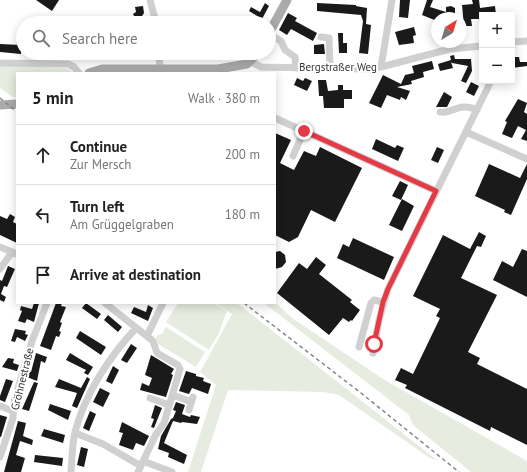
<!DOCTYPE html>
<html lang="en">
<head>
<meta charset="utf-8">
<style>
	body { margin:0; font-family:"PT Sans",sans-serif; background:#f2f2f2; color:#222 }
	.controls { position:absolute; right:12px; top:12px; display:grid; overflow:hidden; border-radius:0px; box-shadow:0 2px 10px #0003 }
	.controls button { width:36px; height:36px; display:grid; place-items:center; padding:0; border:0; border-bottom:1px solid #e0e0e0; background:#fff; color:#222; font:20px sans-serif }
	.compass { position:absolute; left:431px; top:12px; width:36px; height:36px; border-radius:50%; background:#fff; box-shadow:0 2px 10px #0003; rotate:38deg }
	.stop { position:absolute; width:12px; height:12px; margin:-9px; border:3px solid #e63946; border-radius:50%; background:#fff }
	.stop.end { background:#e63946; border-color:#fff; box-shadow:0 1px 4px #0008 }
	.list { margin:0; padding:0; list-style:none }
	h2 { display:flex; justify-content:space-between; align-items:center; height:52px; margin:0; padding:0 16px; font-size:17px }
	h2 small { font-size:13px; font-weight:400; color:#767676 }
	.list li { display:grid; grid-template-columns:26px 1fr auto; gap:12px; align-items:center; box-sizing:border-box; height:60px; padding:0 16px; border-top:1px solid #e0e0e0 }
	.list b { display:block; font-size:15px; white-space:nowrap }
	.list p { margin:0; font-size:13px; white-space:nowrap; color:#767676 }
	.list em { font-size:13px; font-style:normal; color:#767676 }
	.icon { flex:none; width:22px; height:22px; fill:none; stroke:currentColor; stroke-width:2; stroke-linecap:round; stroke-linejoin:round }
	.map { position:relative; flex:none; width:527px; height:472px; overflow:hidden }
	.search { position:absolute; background:#fff; box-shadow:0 2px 10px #0003; left:16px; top:16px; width:260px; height:44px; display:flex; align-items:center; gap:10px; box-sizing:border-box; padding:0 14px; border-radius:22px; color:#767676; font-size:15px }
	.panel { position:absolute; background:#fff; box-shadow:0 2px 10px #0003; left:16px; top:72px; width:260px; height:232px; border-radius:0px }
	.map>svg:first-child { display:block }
</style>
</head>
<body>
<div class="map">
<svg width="527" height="472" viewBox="0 0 527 472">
	<rect width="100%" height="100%" fill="#fff"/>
	<path fill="#e6ecdf" d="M0,65L64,68L70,70L72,73H17V98L13,97L0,88Z
		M275,302L292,318L383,379L527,461V472H471L413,425L409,415L264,303Z
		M178,303H214L227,311L219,333L209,350L166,322Z
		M216,303H237L438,461L430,458L339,395L324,392L228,390L201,472H188L216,385L200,372L232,314Z
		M166,327L205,352L196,367L158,344L156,338L158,335L162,334Z"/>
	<path fill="#1a1a1a" d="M36,0H59L52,11Z
		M400,0H410L408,18L399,17Z
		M427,0H433L430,7L446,12V7L451,6L455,8V17L440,16L437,18V21L422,15Z
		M472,0H479L480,8L495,6L496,15H482V19H471L472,26H464L462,5L473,4Z
		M265,3L269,6L262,19L249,11L251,7L260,12Z
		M317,3L356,5V6L367,8L366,24L371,25L368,54L359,53L363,21L361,15L317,11Z
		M143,6L144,13L142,16H134L133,14L136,12L135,7Z
		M288,13L297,18L295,21L317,33L313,41L291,29L287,35L279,30Z
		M414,27L416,35L413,36L414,43L399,45L395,32Z
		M338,33H343V43H347V53H339Z
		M0,44L21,45V54L0,52Z
		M324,44L325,54H314V45Z
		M454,55L455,59H471L472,71L466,83L461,81L468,66L452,63L451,62L453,68L440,71L438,64L451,60L450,56Z
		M512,57H519L520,62H527V66L512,68Z
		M432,61L434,69L423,72L424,77L411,81L412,84L397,87L410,91L406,100L401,97L400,100L387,95L381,108L369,103L383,75L401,84L405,75L414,73L412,66Z
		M297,78L303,81L305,78L312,81L307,91L294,85Z
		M318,80H326L328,91L338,90V85H343V90H352V99H344V108H324L323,96H319Z
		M471,82L479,86L474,96L466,92Z
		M444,92L452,97L447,107H436Z
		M518,99L527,103L524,112L527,114V141L521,139L526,130L518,126L512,138L502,134L507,122L505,121Z
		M275,133L291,140L280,163L294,170L304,151L316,156L320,147L362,168L335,222L311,210L298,237L289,242L275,235Z
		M376,139L395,148L397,145L404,148L398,161L372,149Z
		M437,147L444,150L438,163L431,160Z
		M489,164L520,178L527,164V179L511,215L504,212L505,210L475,196Z
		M400,181L408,185L401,200L392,196Z
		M402,199L414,206L402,231L389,225Z
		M10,214L15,217L13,222L17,224V243L0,235V216L7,219Z
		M479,232L486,236L481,247L477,246L461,278L497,295L468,352L480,358L477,364L527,389V445L491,427L490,431L405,388L407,385L395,380L401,368L413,374L440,318L436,316L440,309L413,296L443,235L470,249Z
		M353,238L394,257L384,280L337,258L343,244L349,247Z
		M522,249L527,251V297L493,280L502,261L513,267Z
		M280,251L285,255L286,262L282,267L275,269V252Z
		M316,257L326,265L319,274L352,300L350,302L360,310L352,321L351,320L349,322L343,318L329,335L277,293L299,263L307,269Z
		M8,266L15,269L7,287L4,286L1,294L6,297L4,302L0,300V280L2,281Z
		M34,303H39L34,322L27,319L25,323L18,321L22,311L20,310L21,306L32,309Z
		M56,303H62L61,306L66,307L60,322L62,323L59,331L61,332L59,337L56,336L51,350L40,346Z
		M86,303L101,314L97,319L82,308Z
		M148,305L153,308L148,321L131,313L134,307L146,312Z
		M108,315L122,327L118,332L104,320Z
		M15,329L26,331L25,334L28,335L25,341L17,337L15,342L11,341Z
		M80,331L106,347L101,355L76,338Z
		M131,344L137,348L127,363L121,360Z
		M36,353L47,357L45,363L41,361L37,381L27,377L29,371L31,372Z
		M70,353L93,367L88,375L84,373L86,370L66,360Z
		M151,355L174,369L171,374L173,375L166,397L140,390L142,383L149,386L152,378L145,375Z
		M8,358L14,359L13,363L19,365L17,371L2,367Z
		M113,366L119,370L112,384L106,381Z
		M186,371L196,374V376L204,378L203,381L211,384L208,394L192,388L189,394L179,391Z
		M87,377L90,379L77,408L72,406L77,393L55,387L59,379L81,388Z
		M6,379L13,381L5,402L0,400V396Z
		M34,382L38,383L29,411L22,409Z
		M100,388L110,393L103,407L93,402Z
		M176,402L185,405L182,414L190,417L191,415L200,417L197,424L182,422L181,423L173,421L164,443L187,455L184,464L168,457L169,453L158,449L161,436L171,419L173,418L176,411L173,410Z
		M50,404L71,411L68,420L48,410Z
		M155,405L162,408L154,428L151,427L154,419L151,418Z
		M90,411L96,414L89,431L83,428Z
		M0,415L7,417L1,437H0Z
		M18,421L26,423L23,436L33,440L32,445L20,441L16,455L25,458L21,472H4Z
		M122,422L149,436L144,446L136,443L133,450L119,445L123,433L119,432Z
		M44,429L65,435L63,443L41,436Z
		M81,447L88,449L84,467L77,465Z
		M35,455L63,458L62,466L34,462Z"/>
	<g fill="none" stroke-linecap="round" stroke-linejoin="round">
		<path stroke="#d0d0d0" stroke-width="7" d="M150,0L156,23
			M269,34L281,41L285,50L295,57L296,68
			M321,37L329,38L330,68
			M512,42L527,41
			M159,53L160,68
			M251,62L261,67L366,69L381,67L450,49L482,46
			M0,63L68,64L74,67L79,73
			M381,67L392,0
			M440,112C450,115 460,101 477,110
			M275,118L436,191
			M466,132L527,159
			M293,156L304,131
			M0,247L17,254
			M0,269L12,252
			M105,303L153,341L157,353L178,365L180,369L164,423L155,436L138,472
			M147,336L163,303
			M359,347L371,303L374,300L383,302
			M373,353L379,320L388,289L491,81
			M173,395L191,402
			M150,398L169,405
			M0,406L13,411
			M189,410L193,397
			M75,433L103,444L141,466
			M0,457L13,418L14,402L32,341L47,303
			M143,461L172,472
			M71,472C72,459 72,445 75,432C85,394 109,357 136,328"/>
		<path stroke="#ababab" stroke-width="9" d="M269,33L287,0
			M89,73L102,69H218L247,64L258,53
			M0,105L17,104"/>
		<path stroke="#888" stroke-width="1.5" stroke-dasharray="4 3" stroke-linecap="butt" d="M0,98L17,112
			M244,303L361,393L459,472"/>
	</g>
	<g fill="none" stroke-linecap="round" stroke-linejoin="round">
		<path stroke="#e63946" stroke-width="5" d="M304,131L436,191L388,289L383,302L374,344"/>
	</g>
	<g text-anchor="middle" stroke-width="4" stroke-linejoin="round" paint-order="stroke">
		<g font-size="11" fill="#333" stroke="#fff">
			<text x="338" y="71">Bergstraßer Weg</text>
			<text transform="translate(22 379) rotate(-76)" y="4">Gröhnestraße</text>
		</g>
	</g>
</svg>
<div class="controls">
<button>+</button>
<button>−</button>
</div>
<svg class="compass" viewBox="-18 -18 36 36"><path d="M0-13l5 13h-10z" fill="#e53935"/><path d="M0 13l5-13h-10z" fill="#767676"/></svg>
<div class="stop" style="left:374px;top:344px"></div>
<div class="stop end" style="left:304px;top:131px"></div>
<div class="search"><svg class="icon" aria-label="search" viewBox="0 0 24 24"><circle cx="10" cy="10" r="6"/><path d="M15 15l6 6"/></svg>Search here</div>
<section class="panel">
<h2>5 min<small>Walk · 380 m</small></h2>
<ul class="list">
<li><svg class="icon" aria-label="ahead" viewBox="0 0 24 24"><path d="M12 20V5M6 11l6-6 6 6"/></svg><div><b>Continue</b><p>Zur Mersch</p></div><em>200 m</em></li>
<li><svg class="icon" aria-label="left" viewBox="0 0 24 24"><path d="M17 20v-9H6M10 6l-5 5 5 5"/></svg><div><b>Turn left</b><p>Am Grüggelgraben</p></div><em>180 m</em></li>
<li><svg class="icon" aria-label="arrive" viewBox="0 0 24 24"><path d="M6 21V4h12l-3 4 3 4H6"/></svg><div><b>Arrive at destination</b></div></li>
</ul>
</section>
</div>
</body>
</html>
